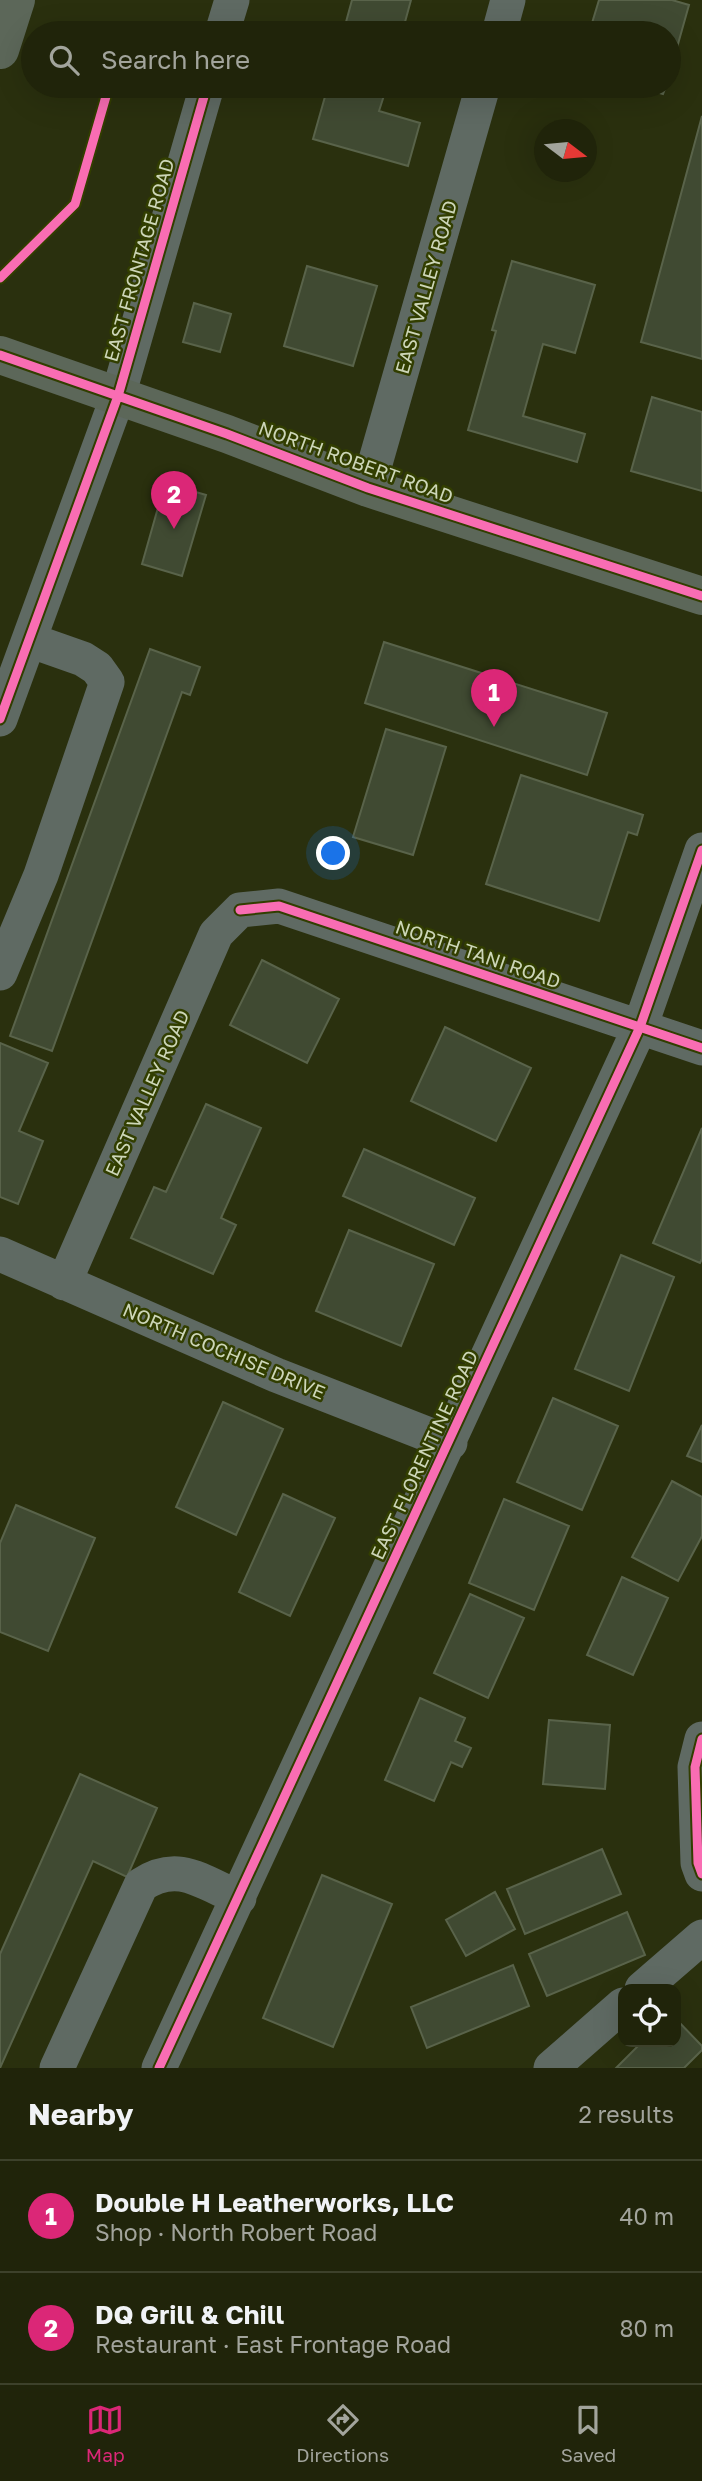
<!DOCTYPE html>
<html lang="en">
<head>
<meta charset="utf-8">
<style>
	body { margin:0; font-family:"Golos Text",sans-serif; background:#2d3018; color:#f1f3f6 }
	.controls { position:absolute; right:21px; bottom:21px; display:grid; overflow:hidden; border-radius:14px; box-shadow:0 7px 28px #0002 }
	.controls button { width:63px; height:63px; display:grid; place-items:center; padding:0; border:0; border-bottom:2px solid #3d412b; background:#20240a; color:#f1f3f6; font:35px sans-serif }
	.compass { position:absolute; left:534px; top:119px; width:63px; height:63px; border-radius:50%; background:#20240a; box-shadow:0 7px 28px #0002; rotate:106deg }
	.you { position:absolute; left:334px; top:854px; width:24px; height:24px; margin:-18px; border:5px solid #fff; border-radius:50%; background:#1a73e8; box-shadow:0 0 0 10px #1a73e833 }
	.badge { display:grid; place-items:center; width:46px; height:46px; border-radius:50%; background:#db2777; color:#fff; font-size:23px; font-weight:700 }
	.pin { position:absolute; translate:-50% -58px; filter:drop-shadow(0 2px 4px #0008) }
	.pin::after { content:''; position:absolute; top:37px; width:24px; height:21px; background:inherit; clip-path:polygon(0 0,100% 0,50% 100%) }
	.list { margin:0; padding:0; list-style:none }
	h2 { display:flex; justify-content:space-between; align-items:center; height:91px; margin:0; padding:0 28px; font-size:30px }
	h2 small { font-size:23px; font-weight:400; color:#a2a49c }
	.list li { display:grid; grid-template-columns:46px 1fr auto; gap:21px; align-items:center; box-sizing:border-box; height:112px; padding:0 28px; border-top:2px solid #3d412b }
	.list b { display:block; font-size:26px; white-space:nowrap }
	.list p { margin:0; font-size:23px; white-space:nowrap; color:#a2a49c }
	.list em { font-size:23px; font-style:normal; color:#a2a49c }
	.icon { flex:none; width:38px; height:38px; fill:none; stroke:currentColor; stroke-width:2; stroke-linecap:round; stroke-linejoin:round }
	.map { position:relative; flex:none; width:702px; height:2068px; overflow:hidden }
	.search { position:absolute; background:#20240a; box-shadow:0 7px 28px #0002; left:21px; right:21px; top:21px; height:77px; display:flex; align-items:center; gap:18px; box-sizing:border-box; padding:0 24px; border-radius:38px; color:#a2a49c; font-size:26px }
	.sheet { height:315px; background:#20240a }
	nav { display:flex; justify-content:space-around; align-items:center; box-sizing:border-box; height:98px; border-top:2px solid #3d412b; background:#20240a; font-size:19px; color:#a2a49c }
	nav a { display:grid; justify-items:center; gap:4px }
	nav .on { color:#db2777 }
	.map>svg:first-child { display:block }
</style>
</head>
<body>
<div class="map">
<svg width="702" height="2068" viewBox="0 0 702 2068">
	<rect width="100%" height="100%" fill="#2a300e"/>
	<path fill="#404a32" stroke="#59634a" stroke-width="2" d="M352,0H411L402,33H343Z
		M599,0H672L689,5L669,76V33H589Z
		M328,86H387L379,111L420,123L408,166L313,139Z
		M635,86H666L663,94Z
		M702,116V359L641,342Z
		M512,261L595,285L575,353L543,344L523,416L585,434L577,462L468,430L496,331L492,330Z
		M307,266L377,286L353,366L284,346Z
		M194,303L231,314L220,352L183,342Z
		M652,397L702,412V491L631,471Z
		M165,483L206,495L182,576L142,564Z
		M384,642L607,713L587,775L365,703Z
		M150,649L200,667L190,695L182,692L52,1051L10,1036Z
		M386,729L446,747L413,855L353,837Z
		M521,775L643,815L637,835L628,832L599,921L486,884Z
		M262,960L339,999L307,1063L230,1025Z
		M445,1027L531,1068L496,1141L411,1101Z
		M0,1043L48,1063L19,1131L43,1141L18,1204L0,1197Z
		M206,1104L261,1128L221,1218L236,1225L213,1274L131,1238L154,1187L166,1192Z
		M702,1128V1259L700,1263L653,1243Z
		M364,1149L475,1198L454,1245L343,1196Z
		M349,1230L434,1264L401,1346L316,1311Z
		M621,1255L674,1277L629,1391L575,1369Z
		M553,1398L618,1426L582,1510L517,1482Z
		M223,1402L283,1429L236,1535L176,1507Z
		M702,1425V1462L687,1456Z
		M672,1481L702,1497V1536L678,1581L632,1557Z
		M283,1494L335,1518L290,1616L239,1592Z
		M504,1499L569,1526L534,1610L469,1583Z
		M16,1505L95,1538L48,1651L0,1632V1543Z
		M622,1577L668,1598L633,1675L587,1655Z
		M470,1594L524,1618L488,1698L434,1673Z
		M420,1698L465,1718L455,1741L471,1748L462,1767L451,1762L434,1801L385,1780Z
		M549,1720L610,1725L605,1789L543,1784Z
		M80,1774L157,1808L127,1877L93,1861L0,2068V1954Z
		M602,1849L621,1894L525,1934L507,1889Z
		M322,1875L392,1904L333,2047L263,2018Z
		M495,1892L515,1929L466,1956L446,1920Z
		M627,1912L645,1955L547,1996L529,1954Z
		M513,1965L529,2006L427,2048L411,2007Z
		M676,2019L702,2046V2050L684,2068H616L642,2042H676Z"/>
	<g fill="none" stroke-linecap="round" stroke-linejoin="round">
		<path stroke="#5f6a63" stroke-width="35" d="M222,33L232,0
			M499,33L508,0
			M368,488L483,86
			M0,719L118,396L207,86
			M0,973L41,875L107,682L97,668L83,659L29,640
			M0,1254L276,1375L450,1443
			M64,1283L216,934L240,910L279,906L702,1048
			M702,1739L695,1767L698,1863L702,1874
			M642,1989L702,1937
			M57,2068L141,1885C178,1860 202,1882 239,1898
			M159,2068L640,1027L702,850
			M551,2068L623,2005"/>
		<path stroke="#5c6759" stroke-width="38" d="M0,50L16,0
			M0,355L227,434L368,488L702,596"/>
		<g stroke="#323e00" stroke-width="13">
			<path id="cycleway" d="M0,278L75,204L109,86
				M0,355L227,434L368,488L702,596
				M0,719L118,396L207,86
				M240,910L279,906L702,1048
				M702,1739L695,1767L698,1863L702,1874
				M159,2068L640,1027L702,850"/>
		</g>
		<use href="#cycleway" stroke="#f96db3" stroke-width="9"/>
	</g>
	<g text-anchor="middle" stroke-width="5" stroke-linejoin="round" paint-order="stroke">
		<g font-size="19" fill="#cdd6b8" stroke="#323e00">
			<text transform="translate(139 260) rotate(-74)" y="7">EAST FRONTAGE ROAD</text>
			<text transform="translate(426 287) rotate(-74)" y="7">EAST VALLEY ROAD</text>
			<text transform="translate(356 462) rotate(20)" y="7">NORTH ROBERT ROAD</text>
			<text transform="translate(478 954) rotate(19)" y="7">NORTH TANI ROAD</text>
			<text transform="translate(147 1093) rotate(-66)" y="7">EAST VALLEY ROAD</text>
			<text transform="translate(224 1351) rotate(23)" y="7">NORTH COCHISE DRIVE</text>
			<text transform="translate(424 1455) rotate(-65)" y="7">EAST FLORENTINE ROAD</text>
		</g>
	</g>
</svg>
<div class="controls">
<button><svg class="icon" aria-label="locate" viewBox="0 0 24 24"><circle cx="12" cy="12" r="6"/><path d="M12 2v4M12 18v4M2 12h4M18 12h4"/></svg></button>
</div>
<svg class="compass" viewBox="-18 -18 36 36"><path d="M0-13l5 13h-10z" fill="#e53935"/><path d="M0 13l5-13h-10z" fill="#a2a49c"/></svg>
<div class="you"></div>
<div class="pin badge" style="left:494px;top:727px">1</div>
<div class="pin badge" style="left:174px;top:529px">2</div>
<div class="search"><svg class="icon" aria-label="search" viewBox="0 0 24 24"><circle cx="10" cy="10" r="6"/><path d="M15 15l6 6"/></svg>Search here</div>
</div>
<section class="sheet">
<h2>Nearby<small>2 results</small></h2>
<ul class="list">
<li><span class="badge">1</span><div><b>Double H Leatherworks, LLC</b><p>Shop · North Robert Road</p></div><em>40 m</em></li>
<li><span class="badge">2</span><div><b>DQ Grill &amp; Chill</b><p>Restaurant · East Frontage Road</p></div><em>80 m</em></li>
</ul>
</section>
<nav>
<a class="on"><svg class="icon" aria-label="map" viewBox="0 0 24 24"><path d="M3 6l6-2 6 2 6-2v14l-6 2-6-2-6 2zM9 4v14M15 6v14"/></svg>Map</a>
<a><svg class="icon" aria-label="directions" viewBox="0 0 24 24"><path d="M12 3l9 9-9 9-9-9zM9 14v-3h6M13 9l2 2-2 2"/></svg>Directions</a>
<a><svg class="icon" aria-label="saved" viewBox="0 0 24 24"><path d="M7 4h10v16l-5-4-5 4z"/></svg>Saved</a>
</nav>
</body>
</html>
